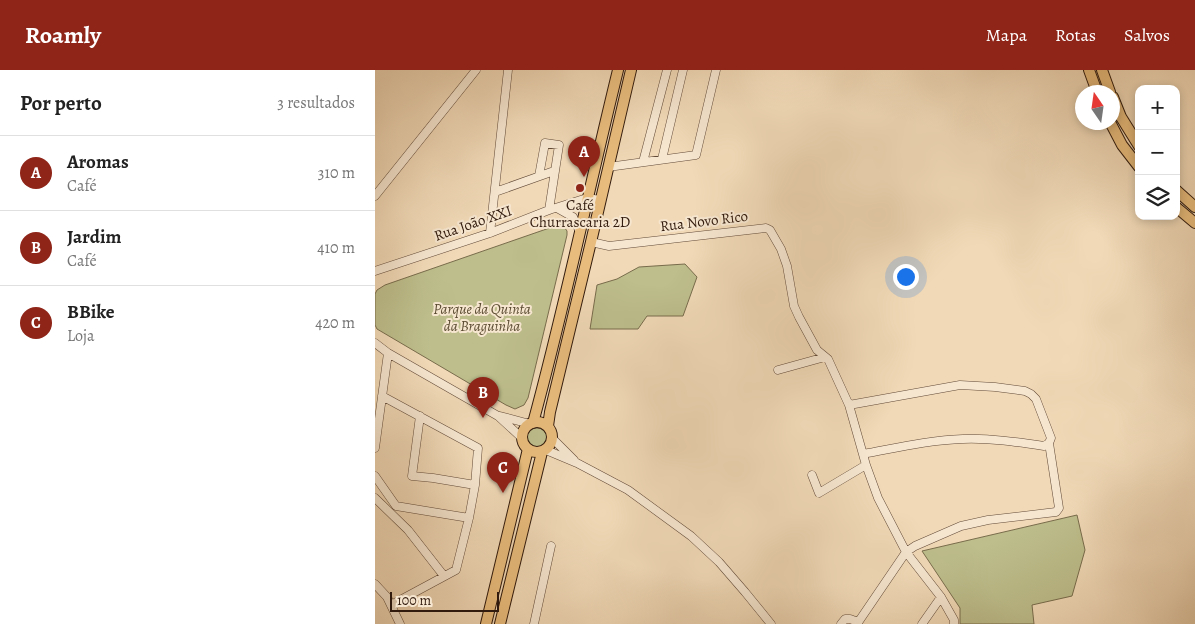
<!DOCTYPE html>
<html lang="pt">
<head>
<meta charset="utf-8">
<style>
	body { margin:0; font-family:Alegreya,serif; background:#f2f2f2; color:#222 }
	.controls { position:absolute; right:15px; top:15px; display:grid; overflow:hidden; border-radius:10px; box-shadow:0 2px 8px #0003 }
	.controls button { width:45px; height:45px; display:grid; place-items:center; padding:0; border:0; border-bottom:1px solid #e0e0e0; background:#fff; color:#222; font:25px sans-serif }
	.compass { position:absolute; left:700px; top:15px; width:45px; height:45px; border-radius:50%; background:#fff; box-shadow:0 2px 8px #0003; rotate:347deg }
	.scale { position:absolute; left:15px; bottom:12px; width:109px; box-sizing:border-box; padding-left:5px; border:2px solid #321b0d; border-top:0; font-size:14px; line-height:18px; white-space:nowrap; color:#321b0d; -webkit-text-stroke:4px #f6e6d0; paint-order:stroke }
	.you { position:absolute; left:530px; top:206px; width:18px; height:18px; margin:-12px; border:4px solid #fff; border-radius:50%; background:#1a73e8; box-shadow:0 0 0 8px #1a73e833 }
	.badge { display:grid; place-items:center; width:32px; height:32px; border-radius:50%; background:#8f2418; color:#fff; font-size:16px; font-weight:700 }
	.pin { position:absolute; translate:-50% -41px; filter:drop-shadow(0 1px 2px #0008) }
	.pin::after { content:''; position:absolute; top:26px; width:18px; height:15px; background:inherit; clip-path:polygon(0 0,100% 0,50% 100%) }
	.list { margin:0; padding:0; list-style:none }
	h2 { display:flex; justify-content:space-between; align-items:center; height:65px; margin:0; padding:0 20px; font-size:21px }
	h2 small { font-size:16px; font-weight:400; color:#767676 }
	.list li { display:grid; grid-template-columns:32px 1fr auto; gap:15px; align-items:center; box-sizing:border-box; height:75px; padding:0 20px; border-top:1px solid #e0e0e0 }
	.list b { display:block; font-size:19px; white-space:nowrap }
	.list p { margin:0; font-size:16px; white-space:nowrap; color:#767676 }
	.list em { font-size:16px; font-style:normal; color:#767676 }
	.icon { flex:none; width:28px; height:28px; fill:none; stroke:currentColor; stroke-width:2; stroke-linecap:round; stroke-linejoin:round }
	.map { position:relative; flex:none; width:820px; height:554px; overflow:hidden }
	header { display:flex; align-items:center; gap:30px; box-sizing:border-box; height:70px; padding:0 25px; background:#8f2418; color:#fff }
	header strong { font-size:24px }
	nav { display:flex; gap:28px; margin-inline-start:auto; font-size:18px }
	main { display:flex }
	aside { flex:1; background:#fff }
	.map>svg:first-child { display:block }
</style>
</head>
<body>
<header>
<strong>Roamly</strong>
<nav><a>Mapa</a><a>Rotas</a><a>Salvos</a></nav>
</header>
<main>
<aside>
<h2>Por perto<small>3 resultados</small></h2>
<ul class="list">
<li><span class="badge">A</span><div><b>Aromas</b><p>Café</p></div><em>310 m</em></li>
<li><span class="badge">B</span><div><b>Jardim</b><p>Café</p></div><em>410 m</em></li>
<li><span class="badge">C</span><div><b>BBike</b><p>Loja</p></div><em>420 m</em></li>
</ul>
</aside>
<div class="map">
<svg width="820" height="554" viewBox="0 0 820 554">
	<rect width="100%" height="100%" fill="#f1d9b7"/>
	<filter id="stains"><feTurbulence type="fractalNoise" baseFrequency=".004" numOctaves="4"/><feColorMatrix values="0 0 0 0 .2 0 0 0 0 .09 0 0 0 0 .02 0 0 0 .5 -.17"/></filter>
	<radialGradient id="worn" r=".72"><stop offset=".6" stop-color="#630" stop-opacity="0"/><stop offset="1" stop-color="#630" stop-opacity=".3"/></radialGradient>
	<path fill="#bdbe8c" stroke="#786c4c" d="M187,154L192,161V165L153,328L149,335L140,339L131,335L2,259L0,255V224L2,220L10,215L183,155Z
		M310,194L322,207L308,246H272L263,259H215L222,215L242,209L264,197Z
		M152 368a10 10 0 1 1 20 0a10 10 0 1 1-20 0Z
		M702,445L710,480L697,526L657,535L659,554H585V538L547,481Z"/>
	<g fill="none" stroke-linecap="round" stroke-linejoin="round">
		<g stroke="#624a38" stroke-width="9">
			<path id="minor" d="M287,89L308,0
				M268,92L292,0
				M233,97L321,85L341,0
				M164,106L170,73L184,75L174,140
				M120,122L179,101
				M0,126L101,0
				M182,138L198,147L205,162
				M115,163L133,0
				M216,172L234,176L391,158L395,160L406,179L412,196L419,236L424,247L442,280L453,289L474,335L491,395L503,428L531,482L566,527L579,550V554
				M0,201L115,163L174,140L212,128L225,130
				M0,273L13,283L123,346L147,368
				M403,300L450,287
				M7,326L103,378L100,415L94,448L81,500L16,535
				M474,335L585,315L620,317L650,321L656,324L661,329L676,368L674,373L684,438L681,442L613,450L586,456L540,476L531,482L482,554
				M45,346L37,406L58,408L100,415
				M125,346L155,354
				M177,368L199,390
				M0,378L13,283
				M171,380L202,393L253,420L316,466L344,492L370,522L396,554
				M488,384C521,378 554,370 588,369C615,368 642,372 669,376L674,373
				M437,405L444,423L491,395
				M0,406L21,436L94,448
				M0,428L33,460L69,506
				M0,514L12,527L25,554
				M159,554L176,476
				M466,554L470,549H475L483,552
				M547,554L566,527"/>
		</g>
		<g stroke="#321b0d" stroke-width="12">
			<path id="major" d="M714,0L722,22
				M727,0L735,22
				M738,27L746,47L764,76
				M735,52L747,75L764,97
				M801,120L820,137
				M801,137L820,153
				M147 367a15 15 0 1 1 30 0a15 15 0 1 1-30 0Z
				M158,353C190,236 214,118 243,0
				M173,356L175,342L216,172L256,0
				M111,554L153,379
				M125,554L167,382"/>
		</g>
		<use href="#minor" stroke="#f6e6d0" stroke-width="8"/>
		<use href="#major" stroke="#e8bc7c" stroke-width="10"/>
	</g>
	<circle fill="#8f2418" stroke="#f6e6d0" stroke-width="2" cx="205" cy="118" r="5"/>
	<g text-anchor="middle" stroke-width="4" stroke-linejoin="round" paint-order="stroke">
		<g font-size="15" fill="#321b0d" stroke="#f6e6d0">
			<text x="205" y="140">Café<tspan x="205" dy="17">Churrascaria 2D</tspan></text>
		</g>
		<g font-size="15" fill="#321b0d" stroke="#f6e6d0">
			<text transform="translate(329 151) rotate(-7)" y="5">Rua Novo Rico</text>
			<text transform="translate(98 153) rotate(-19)" y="5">Rua João XXI</text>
		</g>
		<g font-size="15" font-style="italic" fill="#5c4c33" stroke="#f6e6d0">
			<text x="107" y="244">Parque da Quinta<tspan x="107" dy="17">da Braguinha</tspan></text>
		</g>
	</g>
	<rect width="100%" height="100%" filter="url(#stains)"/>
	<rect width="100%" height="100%" fill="url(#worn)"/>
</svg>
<div class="controls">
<button>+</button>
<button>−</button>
<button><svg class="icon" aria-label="layers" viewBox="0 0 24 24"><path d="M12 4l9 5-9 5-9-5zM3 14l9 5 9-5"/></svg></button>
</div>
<svg class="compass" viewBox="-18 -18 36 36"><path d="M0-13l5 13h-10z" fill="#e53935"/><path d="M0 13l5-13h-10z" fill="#767676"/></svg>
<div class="scale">100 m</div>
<div class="you"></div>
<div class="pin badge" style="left:209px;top:107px">A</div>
<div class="pin badge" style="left:108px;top:348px">B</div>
<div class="pin badge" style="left:128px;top:423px">C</div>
</div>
</main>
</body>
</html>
